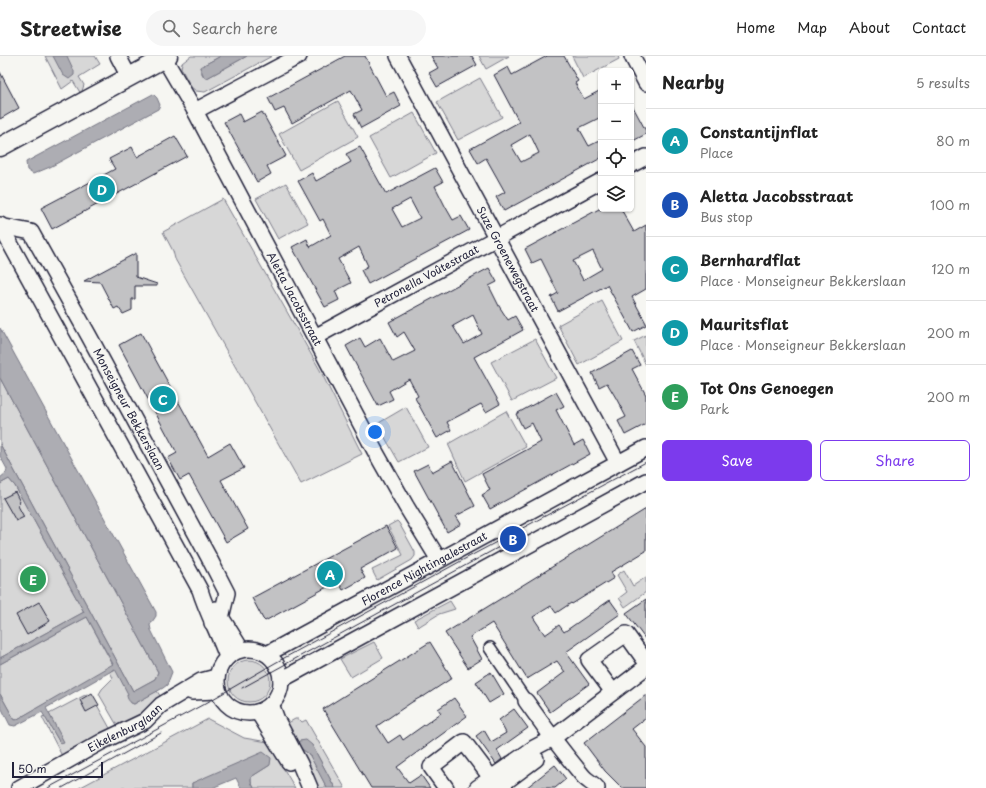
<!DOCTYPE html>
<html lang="en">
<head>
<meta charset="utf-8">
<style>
	body { margin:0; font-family:"Playpen Sans",sans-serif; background:#f6f6f6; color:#222 }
	.controls { position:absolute; right:12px; top:12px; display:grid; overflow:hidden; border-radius:6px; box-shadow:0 1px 3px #0004 }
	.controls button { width:36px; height:36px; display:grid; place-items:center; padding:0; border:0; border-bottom:1px solid #e0e0e0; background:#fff; color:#222; font:20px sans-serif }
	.scale { position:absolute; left:12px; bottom:10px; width:91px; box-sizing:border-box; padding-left:4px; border:2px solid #22223b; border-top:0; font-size:11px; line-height:14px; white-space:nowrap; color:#22223b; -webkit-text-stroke:3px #f6f6f2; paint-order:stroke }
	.you { position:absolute; left:375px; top:376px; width:14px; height:14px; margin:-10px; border:3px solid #fff; border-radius:50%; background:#1a73e8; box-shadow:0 0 0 6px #1a73e833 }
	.badge { display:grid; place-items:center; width:26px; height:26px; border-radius:50%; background:#7c3aed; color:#fff; font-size:13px; font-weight:700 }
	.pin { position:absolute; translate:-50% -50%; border:2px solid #fff; box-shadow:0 1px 4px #0006 }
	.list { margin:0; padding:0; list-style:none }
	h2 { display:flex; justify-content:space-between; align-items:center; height:52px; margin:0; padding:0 16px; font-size:17px }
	h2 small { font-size:13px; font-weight:400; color:#767676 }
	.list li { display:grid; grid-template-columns:26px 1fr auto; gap:12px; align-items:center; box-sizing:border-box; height:64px; padding:0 16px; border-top:1px solid #e0e0e0 }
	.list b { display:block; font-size:15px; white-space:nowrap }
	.list p { margin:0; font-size:13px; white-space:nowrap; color:#767676 }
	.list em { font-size:13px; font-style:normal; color:#767676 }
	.actions { display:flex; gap:8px; padding:12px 16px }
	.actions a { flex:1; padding:9px 0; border:1px solid #7c3aed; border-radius:6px; text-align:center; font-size:14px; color:#7c3aed }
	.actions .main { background:#7c3aed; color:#fff }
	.icon { flex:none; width:22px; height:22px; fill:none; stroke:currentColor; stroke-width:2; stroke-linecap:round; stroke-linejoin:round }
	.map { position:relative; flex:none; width:646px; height:732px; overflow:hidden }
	header { display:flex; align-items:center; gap:24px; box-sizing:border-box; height:56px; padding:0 20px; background:#fff; border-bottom:1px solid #e0e0e0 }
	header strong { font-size:19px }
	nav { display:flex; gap:22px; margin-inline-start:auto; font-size:14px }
	.search { width:280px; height:36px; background:#f6f6f6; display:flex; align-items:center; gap:10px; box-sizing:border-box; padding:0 14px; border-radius:22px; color:#767676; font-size:15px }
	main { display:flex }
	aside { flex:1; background:#fff }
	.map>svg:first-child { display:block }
</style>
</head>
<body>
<header>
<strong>Streetwise</strong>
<div class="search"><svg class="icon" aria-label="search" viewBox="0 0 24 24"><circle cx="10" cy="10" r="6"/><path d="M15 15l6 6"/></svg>Search here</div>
<nav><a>Home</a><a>Map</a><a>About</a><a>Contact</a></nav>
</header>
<main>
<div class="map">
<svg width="646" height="732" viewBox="0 0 646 732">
	<rect width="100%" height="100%" fill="#f6f6f2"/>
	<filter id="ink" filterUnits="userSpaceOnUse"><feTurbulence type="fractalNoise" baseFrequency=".025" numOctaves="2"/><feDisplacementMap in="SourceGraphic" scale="8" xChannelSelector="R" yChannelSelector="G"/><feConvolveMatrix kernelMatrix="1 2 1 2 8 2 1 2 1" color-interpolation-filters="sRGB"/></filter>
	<g filter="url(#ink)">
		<path fill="#d7d7d7" stroke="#7c7c89" d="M45,0H95L100,8L79,21L84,29L81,38L73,25L62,33Z
			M191,0H221L200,11L201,16L204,21L207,22L247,0H272L205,36L196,35L191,31L181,12L182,7Z
			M479,0H509L486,13Z
			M572,0H618L619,3L583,22Z
			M480,22L502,61L458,84L437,46Z
			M338,45L358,81L299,114L279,78Z
			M414,57L436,97L391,122L369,82Z
			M286,127L308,167L278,183L256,143Z
			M223,143L320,314L362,398L301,428L175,203L173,195L163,176Z
			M602,245L623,285L579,309L558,269Z
			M646,279V309L634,285Z
			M535,283L556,322L512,345L491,306Z
			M0,322L158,616L155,623L133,635L0,388Z
			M406,351L428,391L399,406L377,368Z
			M506,355L526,391L465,425L448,388Z
			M9,423L15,430L84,556L0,602V428Z
			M397,465L399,467L415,496V500L412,504L377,524L372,514L403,499L388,470Z
			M624,514L633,530L646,521V536L625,551L619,542L627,536L617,519Z
			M450,545L455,553L439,558L418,571L414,564Z
			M87,561L113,609L112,610L16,664L14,663L0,638V608Z
			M374,586L383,602L351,621L340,603Z
			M228 625a21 21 0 1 1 42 0a21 21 0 1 1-42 0Z
			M116,613L129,638L131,647L134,648L157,635L162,643L146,656L118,671L99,638L102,633L113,622L110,616Z
			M87,638L92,640L111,674L62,700L42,661L45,660L60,687L63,685L49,658Z
			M208,663L244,682L268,686L295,732H254L251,726V721L270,709L192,727V732H79Z
			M295,663H299L302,666L306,664L345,732H335L312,689L303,694L309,697L327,732H315L286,671L288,667Z"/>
		<path fill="#adadb3" stroke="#757583" d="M53,0H67L74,15V19L69,23L63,19Z
			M221,0H247L207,22L204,21L200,11Z
			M153,38L157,42L160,49L158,53L50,111L33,118L27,114L26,106Z
			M0,272L156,556V560L150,569L151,574L172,616L167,629L163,632L134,648C130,647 127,643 127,639L128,638L115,613L46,652L64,686L60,687L42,656L15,670L10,669L0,649V638L14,663L16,664L113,608L87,561L0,608V602L84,556L15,430L9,423L0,428V422L6,417L7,413L0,400V388L133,635L155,623L158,616L0,322Z
			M306,684L312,689L335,732H327L309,698L303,694L297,687L299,685Z
			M263,696L271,702L270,709L251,721V726L254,732H241L236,722L212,732H192V727Z"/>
		<path fill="#c2c2c4" stroke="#22223b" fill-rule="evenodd" d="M345,0H365L386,40L394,36L401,50L361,72L354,58L362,54L351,34L292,67L284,52L275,56L268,42Z
			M431,0H472L477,9L437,31L429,17L438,12Z
			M547,0H564L578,25L575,27L584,43L601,34V61L579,72L589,90L601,84V102L504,155L496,141L505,136L486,102L478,107L470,93L519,66L494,19L508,11L512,19ZM530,78L539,97L521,106L511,89Z
			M0,16L19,52L0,63Z
			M631,47L646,75V78L631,86Z
			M262,56L286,100L267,110L271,118L257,126L224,66L239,58L243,66Z
			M175,80L187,100L52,173L41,152L115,113L109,103L132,91L137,101Z
			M360,91L386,138L435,112L443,126L435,130L445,150L453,164L461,160L469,174L368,228L361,214L368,210L359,191L338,203L351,227L335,235L339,244L325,251L292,191L307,183L310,191L331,179L323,163L320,165L298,125L312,117L316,125L351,106L346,98ZM410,143L420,162L402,171L392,153Z
			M599,153H621L634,176L646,169V233L632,241L646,267V269L633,276L607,229L558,255L551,241L558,237L541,203L532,207L525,193ZM593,195L602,213L583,224L573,205Z
			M136,197V221L157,228V230H135V243H132V254L123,258L118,251L114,253L100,226L84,225Z
			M489,212L497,226L489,230L499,250L508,264L515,260L523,274L474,301L500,348L486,356L481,348L447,366L451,374L437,382L415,342L418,340L409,323L389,335L393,343L378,350L346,290L360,282L365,291L380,282L393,306L415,295L404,276L397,281L389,266ZM473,259L482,278L464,288L453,270Z
			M141,277L208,400L230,387L244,412L221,424L248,473L226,486L189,419L180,424L168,402L177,397L119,289Z
			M632,295L640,309L632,313L646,339V368L625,379L618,365L626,361L616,342L607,327L599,331L592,317Z
			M556,336L564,350L556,354L574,389L583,384L590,398L490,453L482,439L490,434L482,418L541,386L532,367L523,372L516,358Z
			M452,405L475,450L456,460L461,468L447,476L414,415L428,408L432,416Z
			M15,436L20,446L17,448L24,461L16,465L3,442Z
			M646,453V495L611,516L614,522L572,548L571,547L556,557L551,550L533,561L545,579L559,569L564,576L610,544L620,558L566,596L589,628L550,656L537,637L565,616L557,605L527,623L492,567L470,581L482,603L468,612L445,577Z
			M386,470L398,492L360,513L365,522L343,534L338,525L265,565L263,563L252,542Z
			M646,543V584L626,557Z
			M39,546L50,565L27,579L16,559Z
			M430,586L452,622L423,641V640L412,646L377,670L388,687L400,679L403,684L441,657L438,653L454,642L467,660L397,711L409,727L421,719L430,732H371L323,653Z
			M491,616L504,638L489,647L476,626Z
			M92,637L99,649L86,656L80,644Z
			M646,639V662L632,673L646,691V732H622L605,715L584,687Z
			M514,653L528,672L497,694L502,703L496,708L476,680L484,674L491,686L506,677L499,664Z
			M555,709L566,723L555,732H526Z"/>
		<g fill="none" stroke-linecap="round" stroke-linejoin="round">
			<g stroke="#22223b" stroke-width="14">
				<path id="pedestrian" d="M490,592L526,645"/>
			</g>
			<g stroke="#22223b" stroke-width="18">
				<g id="minor">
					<path d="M118,0L129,21"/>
					<path id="s1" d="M398,0L618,407"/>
					<path d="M632,0L646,27"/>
					<path id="s2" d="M164,2L195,55L375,395L406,450L439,504"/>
					<path d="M195,55L299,0"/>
					<path d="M631,109L646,101"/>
					<path d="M0,169L200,534C207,557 219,578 227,601"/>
					<path id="s3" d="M0,170L31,176L89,280L208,500L227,537L221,562L212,567"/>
					<path id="s4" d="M315,281L601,125"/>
					<path d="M216,553L241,593"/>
					<circle cx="249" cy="625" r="32"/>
					<path id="s5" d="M267,598L646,392"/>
					<path d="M281,624L646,425"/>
					<path d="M187,634L192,636L218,635"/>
					<path d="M613,636L589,604L626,578L646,606"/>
					<path d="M526,645C544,671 563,696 583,720C587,725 593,727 597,732"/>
					<path d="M271,648L277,664L300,708L310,732"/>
					<path d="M258,656L289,706"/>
					<path id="s6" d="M19,732L103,685L145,665L161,649L201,625L216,621"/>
					<path d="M446,732L431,711L464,686L498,731"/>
					<path d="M477,732L534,692L553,682L646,611"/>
					<path d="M497,732L536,703"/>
				</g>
			</g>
			<g stroke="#22223b" stroke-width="21">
				<path id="tertiary" d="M0,91L168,0"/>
			</g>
			<use href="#pedestrian" stroke="#f6f6f2" stroke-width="11"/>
			<use href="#minor" stroke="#f6f6f2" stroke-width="15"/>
			<use href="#tertiary" stroke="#f6f6f2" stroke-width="18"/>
			<path stroke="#22223b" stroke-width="1" d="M242,632L521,479
				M48,732L206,647L275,607L461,505L646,406
				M62,732L161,677"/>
		</g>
	</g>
	<g text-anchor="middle" stroke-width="4" stroke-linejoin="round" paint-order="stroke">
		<g font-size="11" fill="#22223b" stroke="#f6f6f2">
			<text dy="4" stroke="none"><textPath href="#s1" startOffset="231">Suze Groenewegstraat</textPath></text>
			<text dy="4" stroke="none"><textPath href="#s4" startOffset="127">Petronella Voûtestraat</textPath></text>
			<text dy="4" stroke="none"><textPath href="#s2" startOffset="274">Aletta Jacobsstraat</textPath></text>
			<text dy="4" stroke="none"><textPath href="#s3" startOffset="234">Monseigneur Bekkerslaan</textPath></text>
			<text dy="4" stroke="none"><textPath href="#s5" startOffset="179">Florence Nightingalestraat</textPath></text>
			<text dy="4" stroke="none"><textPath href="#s6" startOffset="122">Eikelenburglaan</textPath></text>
		</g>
	</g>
</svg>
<div class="controls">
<button>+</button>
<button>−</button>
<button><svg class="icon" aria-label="locate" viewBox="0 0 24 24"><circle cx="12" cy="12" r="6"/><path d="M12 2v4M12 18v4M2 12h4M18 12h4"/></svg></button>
<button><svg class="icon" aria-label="layers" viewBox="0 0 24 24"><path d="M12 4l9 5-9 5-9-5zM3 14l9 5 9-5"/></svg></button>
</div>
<div class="scale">50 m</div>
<div class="you"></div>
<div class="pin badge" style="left:330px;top:518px;background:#0f9aa8">A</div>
<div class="pin badge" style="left:513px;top:483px;background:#1a4fb4">B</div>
<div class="pin badge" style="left:163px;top:343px;background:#0f9aa8">C</div>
<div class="pin badge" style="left:102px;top:133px;background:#0f9aa8">D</div>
<div class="pin badge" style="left:33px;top:523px;background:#2e9e5b">E</div>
</div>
<aside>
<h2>Nearby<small>5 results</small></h2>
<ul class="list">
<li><span class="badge" style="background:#0f9aa8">A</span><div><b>Constantijnflat</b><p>Place</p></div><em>80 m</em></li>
<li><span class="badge" style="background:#1a4fb4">B</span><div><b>Aletta Jacobsstraat</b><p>Bus stop</p></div><em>100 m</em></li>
<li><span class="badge" style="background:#0f9aa8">C</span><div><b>Bernhardflat</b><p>Place · Monseigneur Bekkerslaan</p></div><em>120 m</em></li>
<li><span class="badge" style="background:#0f9aa8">D</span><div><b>Mauritsflat</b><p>Place · Monseigneur Bekkerslaan</p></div><em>200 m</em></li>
<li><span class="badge" style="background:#2e9e5b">E</span><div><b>Tot Ons Genoegen</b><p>Park</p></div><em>200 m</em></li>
</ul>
<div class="actions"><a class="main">Save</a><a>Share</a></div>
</aside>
</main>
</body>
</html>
